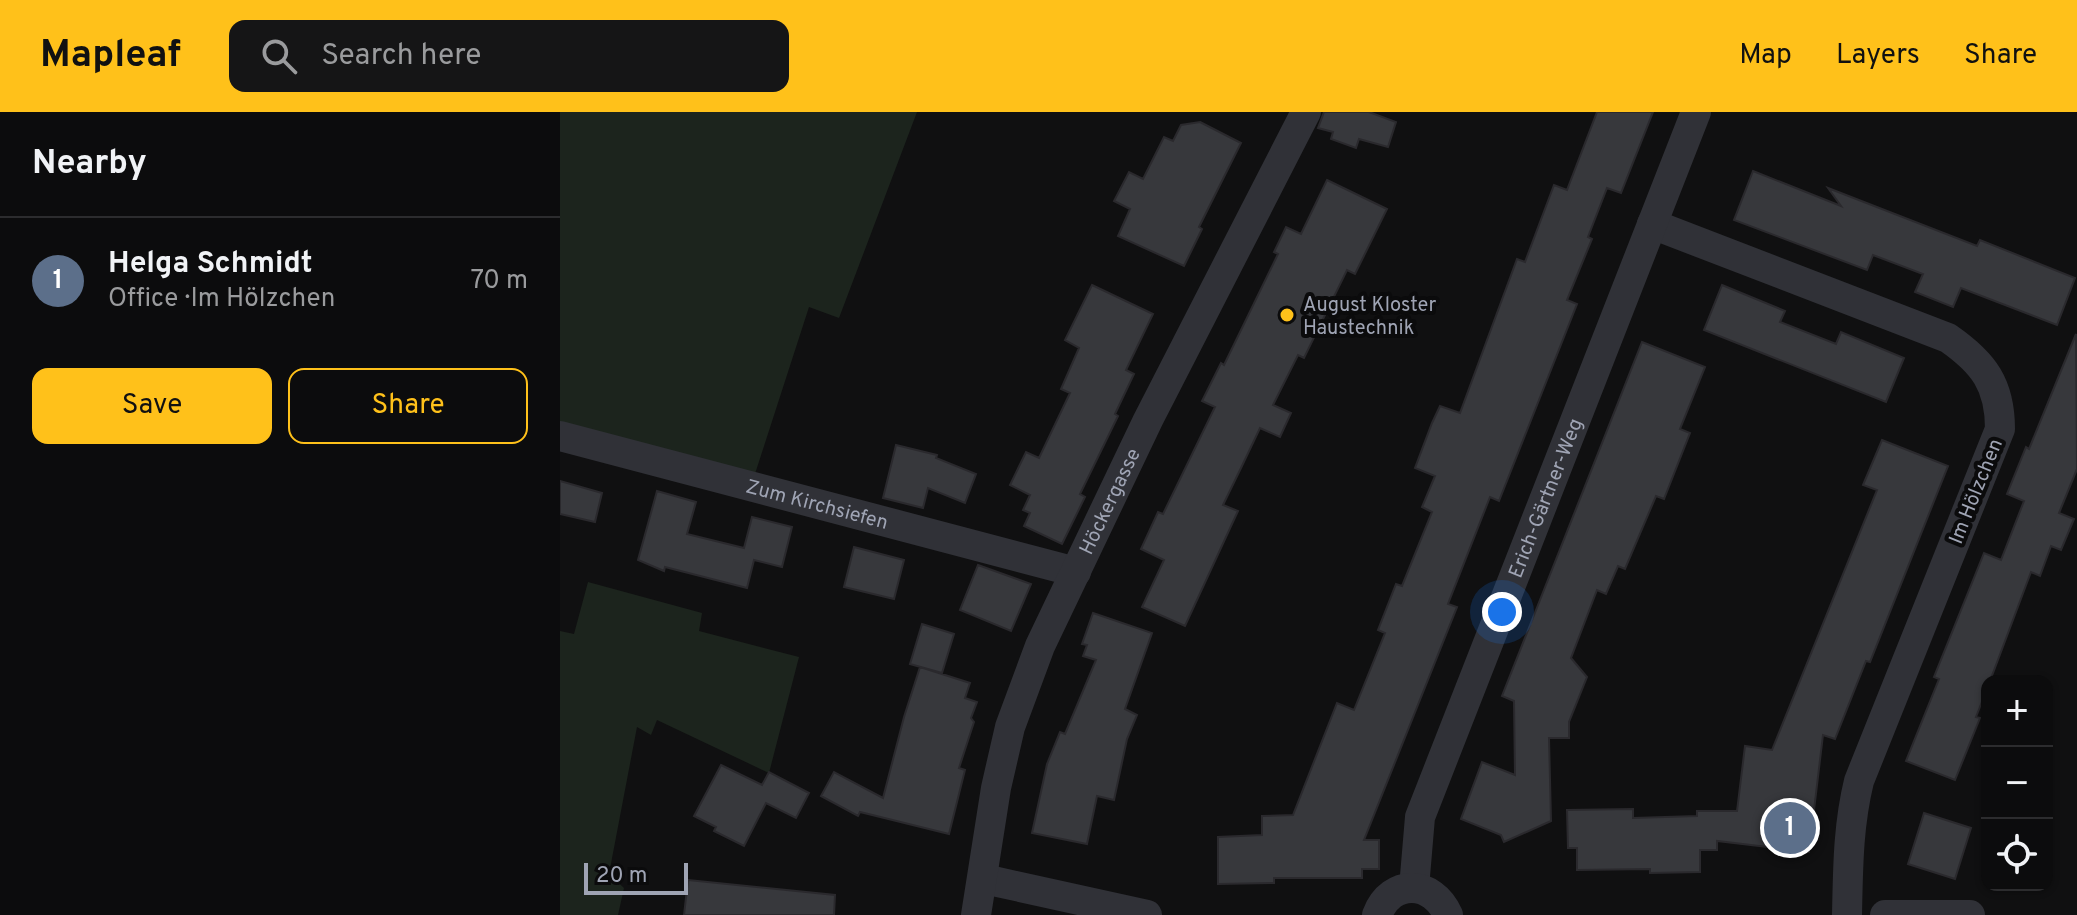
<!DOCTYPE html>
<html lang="en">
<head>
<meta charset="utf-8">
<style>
	body { margin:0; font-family:Overpass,sans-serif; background:#151516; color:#f1f3f6 }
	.controls { position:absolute; right:24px; bottom:24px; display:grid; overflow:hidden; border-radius:16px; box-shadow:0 2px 6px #0004 }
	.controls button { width:72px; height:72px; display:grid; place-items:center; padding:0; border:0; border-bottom:2px solid #2c2c2e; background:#0c0c0d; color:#f1f3f6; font:40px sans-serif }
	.scale { position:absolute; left:24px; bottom:20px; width:104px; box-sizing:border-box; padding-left:8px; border:4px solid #9fa4b4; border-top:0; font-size:22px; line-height:28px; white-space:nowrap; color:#9fa4b4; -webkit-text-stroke:6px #0b0b0c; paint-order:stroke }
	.you { position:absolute; left:942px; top:500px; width:28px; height:28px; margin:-20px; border:6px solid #fff; border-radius:50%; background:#1a73e8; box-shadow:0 0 0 12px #1a73e833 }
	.badge { display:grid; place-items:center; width:52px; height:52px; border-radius:50%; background:#ffc11a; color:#fff; font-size:26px; font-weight:700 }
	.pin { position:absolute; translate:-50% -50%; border:4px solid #fff; box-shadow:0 2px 8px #0006 }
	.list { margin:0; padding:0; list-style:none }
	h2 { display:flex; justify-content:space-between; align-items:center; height:104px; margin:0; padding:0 32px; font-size:34px }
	h2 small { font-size:26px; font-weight:400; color:#9a9b9d }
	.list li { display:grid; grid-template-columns:52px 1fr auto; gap:24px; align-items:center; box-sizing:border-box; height:128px; padding:0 32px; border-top:2px solid #2c2c2e }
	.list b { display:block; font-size:30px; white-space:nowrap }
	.list p { margin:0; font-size:26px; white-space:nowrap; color:#9a9b9d }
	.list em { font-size:26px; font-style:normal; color:#9a9b9d }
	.actions { display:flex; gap:16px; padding:24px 32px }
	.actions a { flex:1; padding:18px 0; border:2px solid #ffc11a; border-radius:16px; text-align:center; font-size:28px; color:#ffc11a }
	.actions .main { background:#ffc11a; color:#111 }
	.icon { flex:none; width:44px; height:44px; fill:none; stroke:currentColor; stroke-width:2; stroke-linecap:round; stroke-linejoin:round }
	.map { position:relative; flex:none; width:1517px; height:803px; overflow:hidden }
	header { display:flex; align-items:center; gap:48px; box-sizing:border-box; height:112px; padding:0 40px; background:#ffc11a; color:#111 }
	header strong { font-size:38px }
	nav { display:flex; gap:44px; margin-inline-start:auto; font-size:28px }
	.search { width:560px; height:72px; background:#151516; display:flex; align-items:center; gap:20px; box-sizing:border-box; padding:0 28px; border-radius:16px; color:#9a9b9d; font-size:30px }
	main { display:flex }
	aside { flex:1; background:#0c0c0d }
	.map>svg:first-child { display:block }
</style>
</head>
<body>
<header>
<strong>Mapleaf</strong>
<div class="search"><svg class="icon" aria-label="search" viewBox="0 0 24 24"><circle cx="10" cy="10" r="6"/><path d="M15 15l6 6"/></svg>Search here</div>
<nav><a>Map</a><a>Layers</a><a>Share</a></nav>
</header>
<main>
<aside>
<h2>Nearby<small></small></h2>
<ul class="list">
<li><span class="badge" style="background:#5c6f8a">1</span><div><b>Helga Schmidt</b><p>Office · Im Hölzchen</p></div><em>70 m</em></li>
</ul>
<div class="actions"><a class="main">Save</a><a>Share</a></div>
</aside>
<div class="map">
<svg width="1517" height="803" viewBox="0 0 1517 803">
	<rect width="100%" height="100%" fill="#101011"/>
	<path fill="#1c241d" d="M0,0H357L279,206L249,195L194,365L0,313Z
		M28,470L142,501L139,519L239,545L209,661L97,608L91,623L77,615L49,762L64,776L58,803H0V519L14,522Z"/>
	<path fill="#37383c" stroke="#2a292d" stroke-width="2" d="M764,0H809L836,10L828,35L799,27L796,36L771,27L773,20L758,16Z
		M1037,0H1093L1061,81L1047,76L1028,125L1032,127L1007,188L1017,192L939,389L930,385L888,492L897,495L804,728H819V757H802V766H714V771L658,772V725L702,723V704L733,703L777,591L794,598L825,521L818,518L836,472L842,474L872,400L862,395L875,364L855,356L872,311L880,294L900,301L957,147L965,150L994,73L1007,78Z
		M640,10L681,31L639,115L642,117L624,154L558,124L570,97L554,89L569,60L583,67L604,25L613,29L621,13Z
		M1193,59L1281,94L1268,76L1417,134L1420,128L1515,166L1497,213L1401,176L1393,195L1355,180L1363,162L1313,143L1307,158L1174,108Z
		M767,68L827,97L795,162L787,158L744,246L738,243L713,293L731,301L720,325L700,316L681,356L663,393L678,399L625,514L582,495L604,448L581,437L598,400L603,402L655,295L642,289L661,251L664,253L718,142L714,140L726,115L741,122Z
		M532,173L593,202L566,258L574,262L555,302L558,304L520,382L525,385L502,432L464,414L470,401L463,398L470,383L450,373L466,340L479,346L510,281L501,277L519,236L505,228Z
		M1162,173L1225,199L1220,210L1276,232L1281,220L1344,246L1326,290L1144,218Z
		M1516,222L1517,357L1499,401L1514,407L1501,438L1491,434L1480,464L1471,460L1430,569H1427V577L1416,605L1420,606L1395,668L1346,649L1379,567L1374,565L1424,441L1441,448L1464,389L1447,382L1466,335L1469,337Z
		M1082,230L1145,255L1120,317L1130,321L1104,387L1096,384L1065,457L1058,454L1046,482L1037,478L1011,546L1027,565L1009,610V626H989L991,709L944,730L941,723L901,707L922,650L955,663L954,589L942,584Z
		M1322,328L1388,354L1310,550L1306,549L1275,627L1263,623L1249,740L1157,729V738H1140V760L1090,761V757L1017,758V736H1008L1007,698L1073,697V706L1137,704V699H1177L1185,634L1212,638L1317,378L1303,373Z
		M336,333L377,343L376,346L416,362L405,391L368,376L363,396L323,386Z
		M0,369L42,381L35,410L0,402Z
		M97,379L136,390L127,422L184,436L192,405L232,415L222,455L194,448L187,476L105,455L104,459L78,448Z
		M294,435L344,448L334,487L284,475Z
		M418,453L471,472L451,519L400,498Z
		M533,501L592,521L565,597L577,603L567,627L554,688L537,684L527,732L472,721L487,652L500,620L505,622L536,548L523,544L527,533L522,532Z
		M362,512L394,522L382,561L350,552Z
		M360,555L410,571L405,586L417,590L411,606L414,610L399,656L405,658L389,722L300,700L298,704L261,684L274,660L323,686L344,605Z
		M161,653L202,673L209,660L249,681L236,706L206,691L184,734L154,719L156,715L134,704Z
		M1364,701L1411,716L1395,767L1348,752Z
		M128,768L275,783L274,803H124Z"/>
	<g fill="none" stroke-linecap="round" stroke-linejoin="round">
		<g stroke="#303137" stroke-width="30">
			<path d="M1092,112L1388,226C1424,251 1440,273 1440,317L1299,669C1288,714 1288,757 1287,803"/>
			<path id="s1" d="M0,324L516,460"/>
			<path d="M424,767L587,803"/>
			<path id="s2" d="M854,776L860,705L1136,0"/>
			<path id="s3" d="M416,803L436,676L450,615L480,534L588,308L746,0"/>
			<path d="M817,803C831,766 873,768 888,803"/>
			<path d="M1325,803H1410"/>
		</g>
	</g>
	<circle fill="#ffc11a" stroke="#0b0b0c" stroke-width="3" cx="727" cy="203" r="8"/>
	<g text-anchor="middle" stroke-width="8" stroke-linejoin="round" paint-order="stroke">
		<g font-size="20" fill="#9fa4b4" stroke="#0b0b0c" text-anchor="start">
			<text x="743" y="199">August Kloster<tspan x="743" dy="23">Haustechnik</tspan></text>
		</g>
		<g font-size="20" fill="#9fa4b4" stroke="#0b0b0c">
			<text transform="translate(1415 379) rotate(-68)" y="7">Im Hölzchen</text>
			<text dy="7" stroke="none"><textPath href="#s2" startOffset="414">Erich-Gärtner-Weg</textPath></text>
			<text dy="7" stroke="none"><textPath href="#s3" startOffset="438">Höckergasse</textPath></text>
			<text dy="7" stroke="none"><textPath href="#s1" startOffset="266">Zum Kirchsiefen</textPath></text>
		</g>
	</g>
</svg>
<div class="controls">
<button>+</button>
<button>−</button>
<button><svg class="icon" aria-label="locate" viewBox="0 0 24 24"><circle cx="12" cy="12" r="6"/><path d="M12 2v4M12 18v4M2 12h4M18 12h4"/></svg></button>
</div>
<div class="scale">20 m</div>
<div class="you"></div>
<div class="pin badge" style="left:1230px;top:716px;background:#5c6f8a">1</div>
</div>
</main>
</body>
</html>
